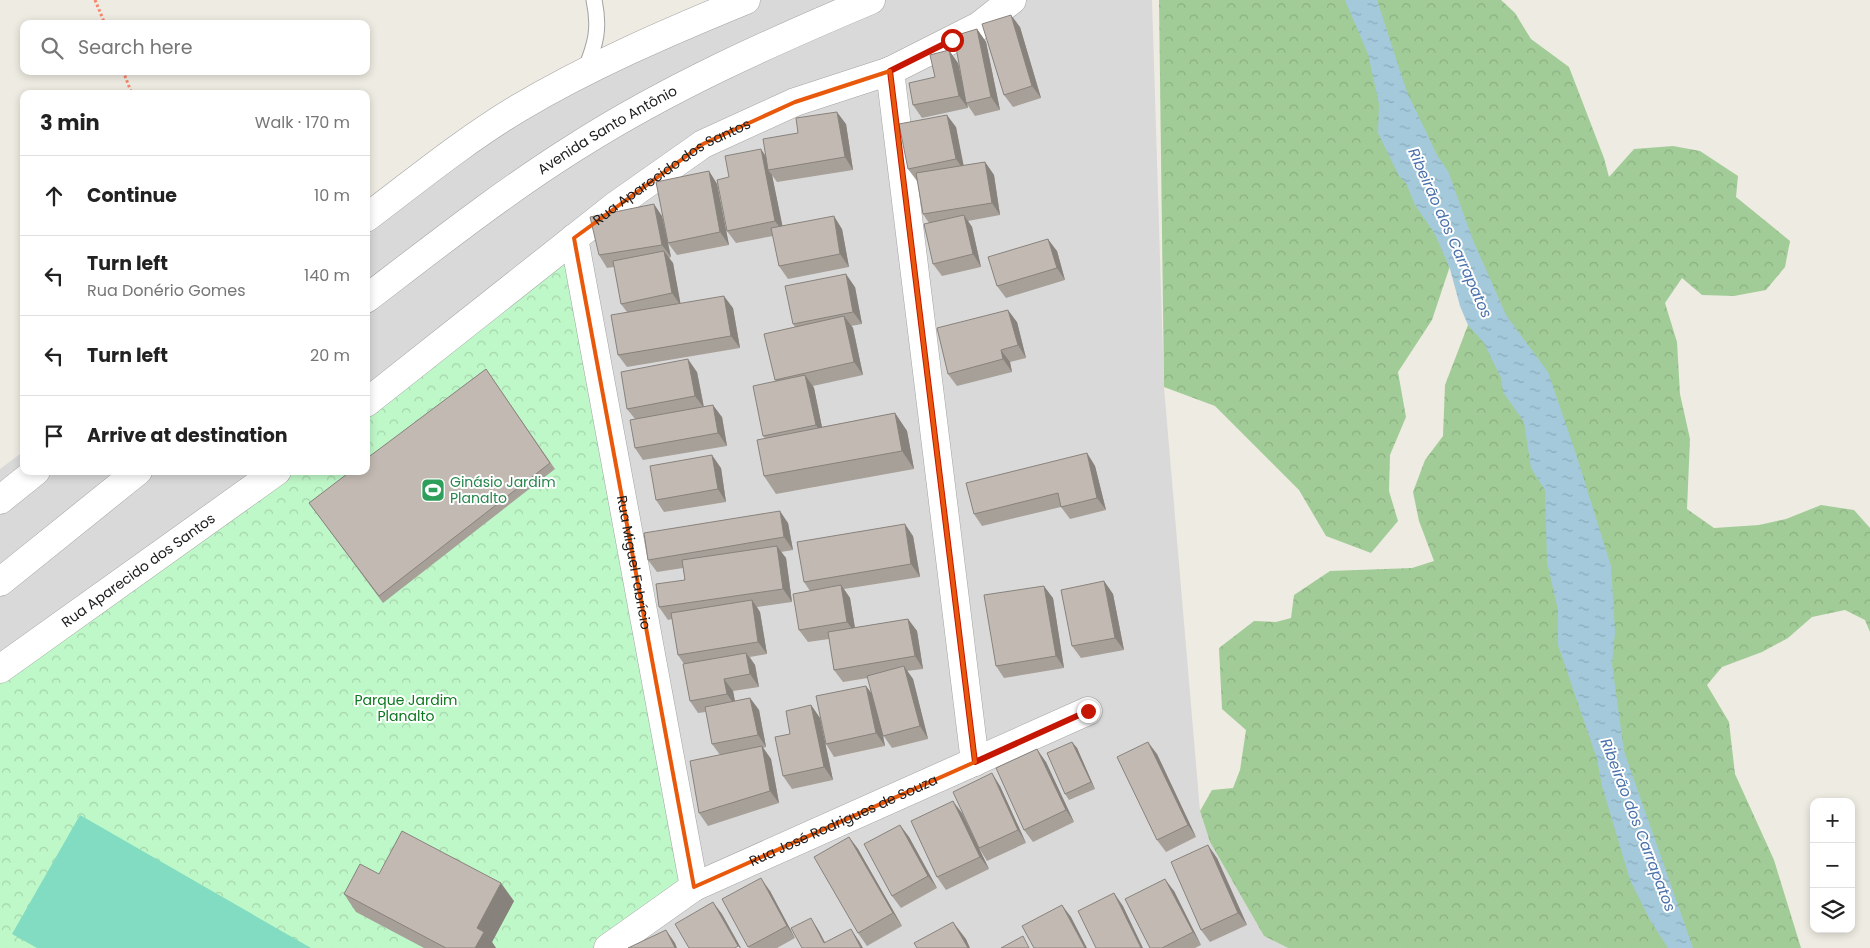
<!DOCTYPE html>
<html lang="en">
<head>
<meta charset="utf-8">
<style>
	body { margin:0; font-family:Poppins,sans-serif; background:#f6f6f6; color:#222 }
	.controls { position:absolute; right:15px; bottom:15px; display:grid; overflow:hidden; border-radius:10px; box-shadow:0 2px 8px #0003 }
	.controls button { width:45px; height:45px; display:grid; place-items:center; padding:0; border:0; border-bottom:1px solid #e0e0e0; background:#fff; color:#222; font:25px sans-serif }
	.stop { position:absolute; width:15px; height:15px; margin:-11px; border:4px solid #c51503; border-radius:50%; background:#fff }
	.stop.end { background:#c51503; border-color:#fff; box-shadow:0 1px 5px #0008 }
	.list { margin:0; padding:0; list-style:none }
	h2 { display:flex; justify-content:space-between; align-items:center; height:65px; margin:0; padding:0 20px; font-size:21px }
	h2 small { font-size:16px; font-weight:400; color:#767676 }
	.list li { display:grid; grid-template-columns:32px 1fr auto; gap:15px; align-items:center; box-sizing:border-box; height:80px; padding:0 20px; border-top:1px solid #e0e0e0 }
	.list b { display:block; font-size:19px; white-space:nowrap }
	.list p { margin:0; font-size:16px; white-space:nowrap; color:#767676 }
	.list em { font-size:16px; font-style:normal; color:#767676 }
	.icon { flex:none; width:28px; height:28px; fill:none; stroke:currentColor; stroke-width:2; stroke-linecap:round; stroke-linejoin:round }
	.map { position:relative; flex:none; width:1870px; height:948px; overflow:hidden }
	.search { position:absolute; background:#fff; box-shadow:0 2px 8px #0003; left:20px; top:20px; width:350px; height:55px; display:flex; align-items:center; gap:12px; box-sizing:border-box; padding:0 18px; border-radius:10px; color:#767676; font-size:19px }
	.panel { position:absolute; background:#fff; box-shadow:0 2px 8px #0003; left:20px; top:90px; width:350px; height:385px; border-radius:10px }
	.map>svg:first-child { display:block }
</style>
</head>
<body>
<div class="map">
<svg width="1870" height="948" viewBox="0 0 1870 948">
	<defs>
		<pattern id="forest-crowns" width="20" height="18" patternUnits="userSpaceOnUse" patternTransform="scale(1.25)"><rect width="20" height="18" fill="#a2cc97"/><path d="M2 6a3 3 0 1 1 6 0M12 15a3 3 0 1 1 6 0" fill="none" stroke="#8baf82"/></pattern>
		<pattern id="park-crowns" width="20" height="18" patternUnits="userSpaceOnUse" patternTransform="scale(1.25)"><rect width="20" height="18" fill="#bff8c8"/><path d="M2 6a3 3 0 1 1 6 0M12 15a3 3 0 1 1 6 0" fill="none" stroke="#a4d4ab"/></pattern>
		<pattern id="water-ripples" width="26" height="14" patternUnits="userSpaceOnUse" patternTransform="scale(1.25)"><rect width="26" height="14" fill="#a3c9db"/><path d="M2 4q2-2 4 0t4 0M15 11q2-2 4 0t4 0" fill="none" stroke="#8cacbb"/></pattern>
	</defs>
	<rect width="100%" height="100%" fill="#eeebe2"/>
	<path fill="#dad9d9" d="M736,0H1152L1164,387L1200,811L1210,842L1264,936L1288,948H0V469L24,451V471H366V209Z"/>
	<path fill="url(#forest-crowns)" d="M1159,0H1501L1515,13L1531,39L1569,67L1604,158L1609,177L1634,149L1673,146L1700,151L1738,176L1736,197L1790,241L1785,267L1766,290L1734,296L1702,295L1682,278L1665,303L1677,342L1680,394L1690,439L1687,509L1714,528L1759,525L1786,519L1821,505L1854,510L1870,528V632L1865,620L1845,610L1812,617L1788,638L1762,652L1722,667L1707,685L1729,722L1735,774L1774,860L1801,948H1288L1264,936L1210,842L1200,811L1212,790L1233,788L1240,770L1246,730L1222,709L1219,648L1254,621L1276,622L1291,618L1294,595L1330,571L1412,568L1434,561L1419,521L1413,492L1425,460L1443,436L1445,385L1468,325L1465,221L1432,320L1398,372L1406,417L1390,455L1389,491L1398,521L1371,553L1326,536L1299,490L1215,406L1164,387Z"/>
	<path fill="url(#park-crowns)" d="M567,254L684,881L592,948H0V678L292,471H366V415Z"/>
	<path fill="#81dcc1" d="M80,815L311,948H37L12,934Z"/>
	<path fill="url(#water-ripples)" d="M1345,0H1377L1407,92L1438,157L1448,171L1473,240L1506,315L1548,372L1576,454L1611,566L1615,632L1612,664L1624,751L1693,948H1668L1650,920L1630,880L1602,786L1597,759L1558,645V610L1547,562L1545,490L1531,468L1524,422L1503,392L1501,378L1484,343L1468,325L1460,306L1450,269L1435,234L1415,205L1406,183L1399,176L1378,133L1379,104L1368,54Z"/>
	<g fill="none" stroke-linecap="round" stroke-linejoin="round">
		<g stroke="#a3a3a3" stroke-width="17">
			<path id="service" d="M585,70C596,44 600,28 594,0"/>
		</g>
		<g stroke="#a3a3a3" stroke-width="29">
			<g id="minor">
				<path d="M890,71L975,762"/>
				<path id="s1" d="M574,238L694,887"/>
				<path id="s2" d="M366,403L615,206L703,144L795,102L890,71L979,26L1012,0"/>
				<path id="s3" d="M0,669L277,471"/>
				<path id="s4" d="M608,948L694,887L1088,711"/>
			</g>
		</g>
		<g stroke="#a3a3a3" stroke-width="29">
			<g id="tertiary">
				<path d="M366,218C415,181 464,141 517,109C589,66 668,32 746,0"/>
				<path id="s5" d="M366,299C434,247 501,194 574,148C668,88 769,43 871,0"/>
				<path d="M0,500L36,471"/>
				<path d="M0,582L138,471"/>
			</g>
		</g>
		<path stroke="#f7856a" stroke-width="3" stroke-dasharray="2.5 2.5" stroke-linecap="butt" d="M95,0L105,24
			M123,71L132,94"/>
		<use href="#service" stroke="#fff" stroke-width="15"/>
		<use href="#minor" stroke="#fff" stroke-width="28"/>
		<use href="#tertiary" stroke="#fff" stroke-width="28"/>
	</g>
	<path fill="#a7a099" d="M1020,27L1041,98L1013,107L1004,95Z
		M977,29L986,42L1000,110L975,116L967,104L968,108L922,118L913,105L935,77L958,63L965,95Z
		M846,124L853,170L777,182L772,175L782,226L842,229L849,267L788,279L779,266L773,236L736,243L727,231L729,177L766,156L798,133Z
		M956,127L963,166L985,162L994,175L1000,215L968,221L972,227L981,267L942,276L933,264L929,223L923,214L918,181H917L908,169Z
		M709,171L717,184L729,245L677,255L668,243Z
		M662,216L671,257L669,258L673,263L680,303L733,308L740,348L627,367L618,355L627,312L621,304L614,267L607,268L599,255Z
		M1057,251L1065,280L1006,298L997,286Z
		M855,287L862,324L851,326L853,328L863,375L813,386L814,388L822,427L895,413L907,431L914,469L776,494L764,476L765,438L763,436L776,381L775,380L795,327L793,324Z
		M1017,322L1026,358L1010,362L1012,372L957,386L948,374Z
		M486,369L555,469L383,603L309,503Z
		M697,372L704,407L722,417L727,446L643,460L635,448V419L627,409Z
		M1087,453L1095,466L1106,510L1070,519L1061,507L982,526L974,514Z
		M721,468L726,502L664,512L656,500Z
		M788,523L793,550L781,552L786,558L792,602L757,607L760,612L767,654L750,657L755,665L759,687L733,691L735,701L750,698L759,710L766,747L763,748L771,759L779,803L708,826L699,813L720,755L712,744L706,712L698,713L690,701L684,664L678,655L672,619L668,620L659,607L685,580L683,568L657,572L648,560Z
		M913,536L920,577L844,589L850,598L855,628L908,619L917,631L923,669L907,671L913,679L928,739L892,748L883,735L885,746L834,757L826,744L866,686L872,694L868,678L843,682L834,670L829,639L808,642L799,630L810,591L804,582Z
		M1104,581L1113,594L1124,650L1081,658L1072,646Z
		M1053,598L1064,668L1004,678L996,666Z
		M811,705L820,718L833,780L792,789L783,776L790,734Z
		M1072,742L1077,748L1095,789L1069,800L1065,794Z
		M1157,754L1196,837L1166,852L1157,840Z
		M1046,762L1074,822L1033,842L1024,830Z
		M1000,786L1026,843L987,861L979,848Z
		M962,813L989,869L946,890L937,877Z
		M900,825L909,837L937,888L901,908L892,896Z
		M849,837L858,849L902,926L867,946L858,933Z
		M1217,858L1247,925L1210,942L1201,930Z
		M379,874L514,901L492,942L496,948H424L356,912L344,894Z
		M770,891L795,938L777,948H749L722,899Z
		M1174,891L1201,945L1195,948H1150Z"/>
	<path fill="#88827d" d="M1011,15L1020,27L1041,98L1032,86Z
		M977,29L986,42L1000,110L991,97Z
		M949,50L958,63L968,108L959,96Z
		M837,112L846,124L853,170L845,157Z
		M947,115L956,127L965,172L956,159Z
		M761,149L769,161L768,170L772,175L784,233L775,221Z
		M985,162L994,175L1000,215L992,203Z
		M709,171L717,184L729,245L720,232Z
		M654,204L662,216L671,257L662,245Z
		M964,215L972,227L981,267L973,254Z
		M834,216L842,229L849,267L840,254Z
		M1048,239L1057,251L1065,280L1057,268Z
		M664,251L673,263L681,306L672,293Z
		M846,274L855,287L862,324L853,312Z
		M724,296L733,308L740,348L731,336Z
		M1008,310L1017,322L1026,358L1018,345Z
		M844,316L853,328L863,375L854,362Z
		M1001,350L1010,362L1012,372L1003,359Z
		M688,359L697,372L704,408L695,396Z
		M805,375L814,388L824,437L816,425Z
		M713,405L722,417L727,446L718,433Z
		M895,413L907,431L914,469L902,451Z
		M1087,453L1095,466L1106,510L1097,498Z
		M712,455L721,468L726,502L718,489Z
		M780,511L788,523L793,550L784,537Z
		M905,524L913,536L920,577L911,564Z
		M777,546L786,558L792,602L783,589Z
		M1104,581L1113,594L1124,650L1115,638Z
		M841,585L850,598L856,634L847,622Z
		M1044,586L1053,598L1064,668L1056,656Z
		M752,600L760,612L767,654L758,642Z
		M908,619L917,631L923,669L915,656Z
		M746,653L755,665L759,687L750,674Z
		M904,666L913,679L928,739L920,726Z
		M724,679L733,691L736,707L727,694Z
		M866,686L875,698L885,746L876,733Z
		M750,698L759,710L766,747L758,735Z
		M811,705L820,718L833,780L824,767Z
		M1072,742L1077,748L1095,789L1091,782Z
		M1148,742L1157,754L1196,837L1188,825Z
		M762,746L771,759L779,803L770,791Z
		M1037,749L1046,762L1074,822L1066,810Z
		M992,773L1000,786L1026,843L1018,830Z
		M953,801L962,813L989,869L980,857Z
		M900,825L909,837L937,888L928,876Z
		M849,837L858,849L902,926L893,913Z
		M1208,845L1217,858L1247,925L1238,913Z
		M761,878L770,891L795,938L787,926Z
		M1165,879L1174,891L1201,945L1193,932Z
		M501,883L514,901L492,942L496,948H475L477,928Z
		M1114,893L1123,906L1143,948H1141Z
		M713,902L722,914L741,948H740L738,946Z
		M1062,905L1071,917L1087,948H1085Z
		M811,918L819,931L828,948L824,943Z
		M953,922L966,939L970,948H968Z
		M851,929L859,941L863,948H861Z
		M666,930L675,943L677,948H675Z"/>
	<path fill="#c2bab2" stroke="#88827d" d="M1011,15L1032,86L1004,95L982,24Z
		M977,29L991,97L966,103L954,36Z
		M949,50L959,96L913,105L909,83L935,77L930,55Z
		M837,112L845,157L768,170L763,139L798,133L796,118Z
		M947,115L956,159L908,169L899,124Z
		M761,149L775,221L727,231L717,180L729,177L725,156Z
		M985,162L992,203L923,214L916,173Z
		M709,171L720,232L668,243L656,182Z
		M654,204L662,245L599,255L590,217Z
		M964,215L973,254L933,264L924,224Z
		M834,216L840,254L779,266L771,228Z
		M1048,239L1057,268L997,286L988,257Z
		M664,251L672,293L621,304L613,261Z
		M846,274L853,312L793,324L785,286Z
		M724,296L731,336L618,355L611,315Z
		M1008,310L1018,345L1001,350L1003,359L948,374L937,328Z
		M844,316L854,362L775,380L764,334Z
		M688,359L695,396L627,409L621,372Z
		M486,369L550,463L379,596L309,503L351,471H366V459Z
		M805,375L816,425L763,436L753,386Z
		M713,405L718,433L635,448L630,420Z
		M895,413L902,451L764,476L757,440Z
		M1087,453L1097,498L1061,507L1058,493L974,514L966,483Z
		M712,455L718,489L656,500L650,466Z
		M780,511L784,537L648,560L644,533Z
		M905,524L911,564L804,582L797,542Z
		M777,546L783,589L659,607L656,584L685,580L682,560Z
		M1104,581L1115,638L1072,646L1061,590Z
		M841,585L847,622L799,630L793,594Z
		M1044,586L1056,656L996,666L984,595Z
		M752,600L758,642L678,655L671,613Z
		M908,619L915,656L834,670L828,632Z
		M746,653L750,674L724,679L727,694L690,701L683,664Z
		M904,666L920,726L883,736L867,676Z
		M866,686L876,733L826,744L816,696Z
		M750,698L758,735L712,744L705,707Z
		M811,705L824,767L783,776L775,737L790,734L786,711Z
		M1072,742L1091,782L1065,794L1047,753Z
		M1148,742L1188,825L1157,840L1117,757Z
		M762,746L770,791L699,813L690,761Z
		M1037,749L1066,810L1024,830L996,768Z
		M992,773L1018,830L979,848L953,792Z
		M953,801L980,857L937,877L911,821Z
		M900,825L928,876L892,896L864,844Z
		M402,831L501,883L477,928L484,932L475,948H446L344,894L360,864L379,874Z
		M849,837L893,913L858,933L814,857Z
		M1208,845L1238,913L1201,930L1171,862Z
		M761,878L787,926L748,947L722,899Z
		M1165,879L1193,932L1162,948H1150L1125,899Z
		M1114,893L1141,948H1096L1078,911Z
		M713,902L738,946L735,948H689L675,924Z
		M1062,905L1085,948H1034L1022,926Z
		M811,918L824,943L851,929L861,948H802L791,928Z
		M953,922L968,948H917L914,943Z
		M666,930L675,948H628Z
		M1023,936L1029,948H1001Z"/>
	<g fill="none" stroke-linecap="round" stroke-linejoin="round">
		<path stroke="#c51503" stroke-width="6" d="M952,40L890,71L975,762L1088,711"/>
	</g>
	<path fill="none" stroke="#e8590c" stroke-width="4" stroke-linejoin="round" d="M890,71L975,762L694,887L574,238L703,144L795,102Z"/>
	<defs>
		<g id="stadium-square" transform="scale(1.25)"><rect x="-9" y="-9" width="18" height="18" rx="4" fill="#2e9e5b" stroke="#fff"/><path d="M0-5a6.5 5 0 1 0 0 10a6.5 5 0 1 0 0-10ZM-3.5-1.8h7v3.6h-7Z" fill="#fff"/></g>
	</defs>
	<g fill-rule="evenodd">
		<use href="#stadium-square" x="433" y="490"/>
	</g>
	<g text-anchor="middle" stroke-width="4" stroke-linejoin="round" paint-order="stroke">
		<g font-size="14" fill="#1c1c1c" stroke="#fff">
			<text dy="5" stroke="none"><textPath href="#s5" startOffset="295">Avenida Santo Antônio</textPath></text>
			<text dy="5" stroke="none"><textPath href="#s2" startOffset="384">Rua Aparecido dos Santos</textPath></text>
			<text dy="5" stroke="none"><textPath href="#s1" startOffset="330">Rua Miguel Fabrício</textPath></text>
			<text dy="5" stroke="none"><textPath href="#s3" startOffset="170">Rua Aparecido dos Santos</textPath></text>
			<text dy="5" stroke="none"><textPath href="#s4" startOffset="269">Rua José Rodrigues de Souza</textPath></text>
		</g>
		<g font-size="14" fill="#27864d" stroke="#fff" text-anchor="start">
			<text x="450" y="487">Ginásio Jardim<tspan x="450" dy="16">Planalto</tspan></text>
		</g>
		<g font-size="14" fill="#0d781f" stroke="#fff">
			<text x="406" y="705">Parque Jardim<tspan x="406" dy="16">Planalto</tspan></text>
		</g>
		<g font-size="15" font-style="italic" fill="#4b72aa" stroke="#fff">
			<text transform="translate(1450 233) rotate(66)" y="5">Ribeirão dos Carrapatos</text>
			<text transform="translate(1638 825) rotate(69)" y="5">Ribeirão dos Carrapatos</text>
		</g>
	</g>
</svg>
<div class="controls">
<button>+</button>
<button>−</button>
<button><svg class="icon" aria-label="layers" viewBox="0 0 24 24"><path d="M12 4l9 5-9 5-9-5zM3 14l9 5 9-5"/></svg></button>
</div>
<div class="stop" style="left:952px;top:40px"></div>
<div class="stop end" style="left:1088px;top:711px"></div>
<div class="search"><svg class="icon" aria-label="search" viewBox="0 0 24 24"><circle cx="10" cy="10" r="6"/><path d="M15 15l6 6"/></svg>Search here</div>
<section class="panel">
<h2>3 min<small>Walk · 170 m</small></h2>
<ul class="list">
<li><svg class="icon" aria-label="ahead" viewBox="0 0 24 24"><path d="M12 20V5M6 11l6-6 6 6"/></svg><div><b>Continue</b></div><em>10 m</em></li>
<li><svg class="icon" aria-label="left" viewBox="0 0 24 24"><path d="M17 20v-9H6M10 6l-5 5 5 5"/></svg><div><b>Turn left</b><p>Rua Donério Gomes</p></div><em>140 m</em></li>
<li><svg class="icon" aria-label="left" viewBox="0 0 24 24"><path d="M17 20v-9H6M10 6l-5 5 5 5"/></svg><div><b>Turn left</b></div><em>20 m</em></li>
<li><svg class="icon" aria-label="arrive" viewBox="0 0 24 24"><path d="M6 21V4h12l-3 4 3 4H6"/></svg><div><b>Arrive at destination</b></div></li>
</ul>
</section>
</div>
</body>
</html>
